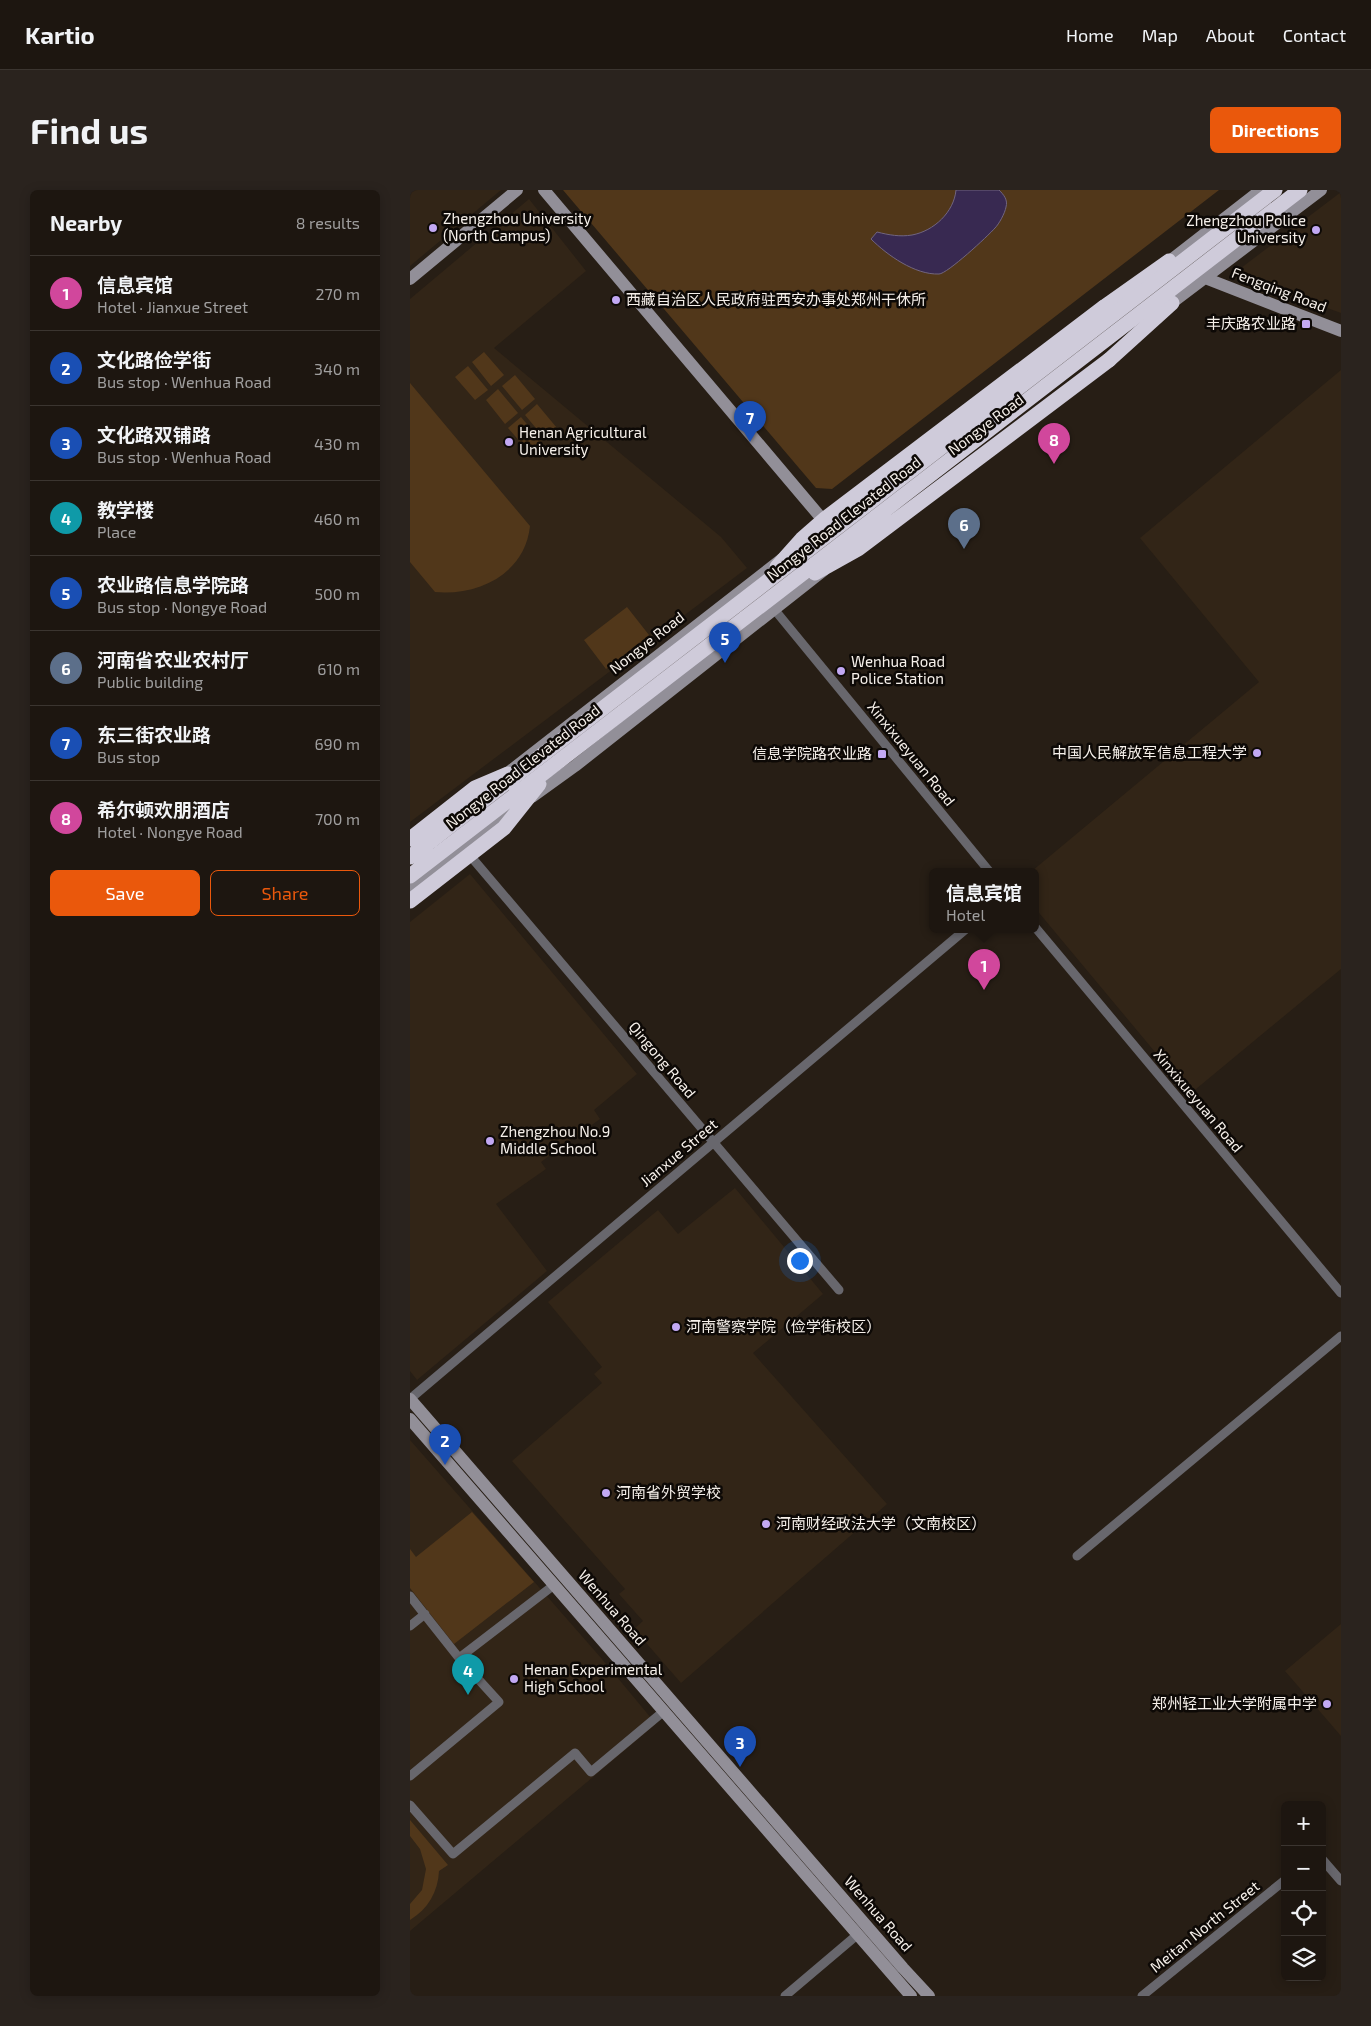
<!DOCTYPE html>
<html lang="en">
<head>
<meta charset="utf-8">
<style>
	body { margin:0; font-family:"Exo 2","Noto Sans SC",sans-serif; background:#2a231e; color:#f1f3f6 }
	.controls { position:absolute; right:15px; bottom:15px; display:grid; overflow:hidden; border-radius:8px; box-shadow:0 2px 12px #0003 }
	.controls button { width:45px; height:45px; display:grid; place-items:center; padding:0; border:0; border-bottom:1px solid #3b3530; background:#1d1610; color:#f1f3f6; font:25px sans-serif }
	.you { position:absolute; left:389px; top:1070px; width:18px; height:18px; margin:-12px; border:4px solid #fff; border-radius:50%; background:#1a73e8; box-shadow:0 0 0 8px #1a73e833 }
	.badge { display:grid; place-items:center; width:32px; height:32px; border-radius:50%; background:#ea580c; color:#fff; font-size:16px; font-weight:700 }
	.pin { position:absolute; translate:-50% -41px; filter:drop-shadow(0 1px 2px #0008) }
	.pin::after { content:''; position:absolute; top:26px; width:18px; height:15px; background:inherit; clip-path:polygon(0 0,100% 0,50% 100%) }
	.popup { position:absolute; left:519px; top:678px; width:110px; height:65px; box-sizing:border-box; display:grid; place-content:center; border-radius:8px; background:#1d1610; filter:drop-shadow(0 1px 4px #0005); font-size:16px; white-space:nowrap; color:#a09f9f }
	.popup b { font-size:19px; color:#f1f3f6 }
	.popup::after { content:''; position:absolute; left:50%; top:100%; margin-left:-10px; border:10px solid transparent; border-top-color:#1d1610 }
	.list { margin:0; padding:0; list-style:none }
	h2 { display:flex; justify-content:space-between; align-items:center; height:65px; margin:0; padding:0 20px; font-size:21px }
	h2 small { font-size:16px; font-weight:400; color:#a09f9f }
	.list li { display:grid; grid-template-columns:32px 1fr auto; gap:15px; align-items:center; box-sizing:border-box; height:75px; padding:0 20px; border-top:1px solid #3b3530 }
	.list b { display:block; font-size:19px; white-space:nowrap }
	.list p { margin:0; font-size:16px; white-space:nowrap; color:#a09f9f }
	.list em { font-size:16px; font-style:normal; color:#a09f9f }
	.actions { display:flex; gap:10px; padding:15px 20px }
	.actions a { flex:1; padding:11px 0; border:1px solid #ea580c; border-radius:8px; text-align:center; font-size:18px; color:#ea580c }
	.actions .main { background:#ea580c; color:#fff }
	.icon { flex:none; width:28px; height:28px; fill:none; stroke:currentColor; stroke-width:2; stroke-linecap:round; stroke-linejoin:round }
	.map { position:relative; flex:none; width:931px; height:1806px; overflow:hidden; border-radius:8px }
	header { display:flex; align-items:center; gap:30px; box-sizing:border-box; height:70px; padding:0 25px; background:#1d1610; border-bottom:1px solid #3b3530 }
	header strong { font-size:24px }
	nav { display:flex; gap:28px; margin-inline-start:auto; font-size:18px }
	.intro { display:flex; align-items:center; justify-content:space-between; box-sizing:border-box; height:120px; padding:0 30px }
	h1 { margin:0; font-size:35px }
	.button { padding:12px 22px; border-radius:8px; background:#ea580c; color:#fff; font-size:18px; font-weight:700 }
	main { display:flex; gap:30px; padding:0 30px }
	aside { flex:1; background:#1d1610; border-radius:8px; box-shadow:0 2px 12px #0003 }
	.map>svg:first-child { display:block }
</style>
</head>
<body>
<header>
<strong>Kartio</strong>
<nav><a>Home</a><a>Map</a><a>About</a><a>Contact</a></nav>
</header>
<div class="intro"><h1>Find us</h1><a class="button">Directions</a></div>
<main>
<aside>
<h2>Nearby<small>8 results</small></h2>
<ul class="list">
<li><span class="badge" style="background:#d1479c">1</span><div><b>信息宾馆</b><p>Hotel · Jianxue Street</p></div><em>270 m</em></li>
<li><span class="badge" style="background:#1a4fb4">2</span><div><b>文化路俭学街</b><p>Bus stop · Wenhua Road</p></div><em>340 m</em></li>
<li><span class="badge" style="background:#1a4fb4">3</span><div><b>文化路双铺路</b><p>Bus stop · Wenhua Road</p></div><em>430 m</em></li>
<li><span class="badge" style="background:#0f9aa8">4</span><div><b>教学楼</b><p>Place</p></div><em>460 m</em></li>
<li><span class="badge" style="background:#1a4fb4">5</span><div><b>农业路信息学院路</b><p>Bus stop · Nongye Road</p></div><em>500 m</em></li>
<li><span class="badge" style="background:#5c6f8a">6</span><div><b>河南省农业农村厅</b><p>Public building</p></div><em>610 m</em></li>
<li><span class="badge" style="background:#1a4fb4">7</span><div><b>东三街农业路</b><p>Bus stop</p></div><em>690 m</em></li>
<li><span class="badge" style="background:#d1479c">8</span><div><b>希尔顿欢朋酒店</b><p>Hotel · Nongye Road</p></div><em>700 m</em></li>
</ul>
<div class="actions"><a class="main">Save</a><a>Share</a></div>
</aside>
<div class="map">
<svg width="931" height="1806" viewBox="0 0 931 1806">
	<rect width="100%" height="100%" fill="#271e15"/>
	<path fill="#322517" d="M0,0H91L0,76Z
		M931,2V123L840,90L831,78Z
		M119,9L176,81L84,158L311,347L337,378L0,632V109Z
		M931,180V779L780,904L625,718V681H622L849,492L730,348Z
		M60,684L227,884L184,920L190,929L131,972L136,979L86,1014L137,1081L7,1190L0,1181V732Z
		M325,998L413,1104L343,1163L477,1314L271,1493L224,1439L233,1431L209,1404L215,1399L102,1271L192,1193L184,1184L192,1177L138,1112L248,1020L268,1044Z
		M0,1250L192,1469L246,1534L0,1741Z
		M931,1434V1546L875,1481Z"/>
	<path fill="#51371a" d="M153,0H809L422,299L406,298Z
		M74,162L94,185L81,196L62,172Z
		M58,176L78,200L65,210L45,187Z
		M105,185L125,209L112,220L92,196Z
		M0,193L120,336C115,384 68,406 25,402L0,372Z
		M88,199L108,223L95,234L76,210Z
		M127,214L147,238L135,249L115,225Z
		M111,227L131,251L118,261L98,238Z
		M217,417L239,445L196,479L174,450Z
		M62,1322L124,1392L44,1454L0,1398V1359L6,1367Z
		M0,1630L38,1675L29,1681C28,1702 18,1719 0,1730V1714L12,1700L16,1679L10,1659L0,1646Z"/>
	<path fill="#382951" stroke="#71657f" d="M546,0H589C594,5 598,10 596,17C595,23 589,34 585,38C578,46 537,84 529,84C505,85 477,65 461,49L467,42C479,45 490,47 502,45C524,41 544,22 546,0Z"/>
	<g fill="none" stroke-linecap="round" stroke-linejoin="round">
		<path stroke="#68676d" stroke-width="9" d="M364,419L579,681
			M57,662L429,1100
			M625,737L931,1103
			M0,1209L556,739
			M667,1366L931,1146
			M0,1406L49,1468L89,1512L0,1586
			M0,1436L15,1424
			M49,1468L144,1395
			M0,1615L43,1664L165,1563L181,1582L254,1521
			M912,1669L931,1691
			M375,1806L447,1745
			M732,1806L875,1690"/>
		<path stroke="#928f98" stroke-width="12" d="M134,0L418,336
			M752,77L851,0
			M795,88L931,141
			M0,89L107,0
			M755,118L911,0
			M90,589L372,369
			M122,607L165,576L414,380
			M0,699L106,619
			M0,1209L493,1778L519,1806
			M0,1229L501,1806"/>
		<path stroke="#cfcbda" stroke-width="15" d="M694,117L759,71
			M699,170L762,113"/>
		<path stroke="#cfcbda" stroke-width="15" d="M367,377L392,349L416,328L694,117
			M405,383L448,359L699,170
			M0,649L65,598L98,584
			M0,667L865,0
			M0,686L890,0
			M0,711L94,638L129,594"/>
	</g>
	<g fill="#c2a8f3" stroke="#0d0906" stroke-width="2">
		<circle cx="23" cy="38" r="5"/>
		<circle cx="906" cy="40" r="5"/>
		<circle cx="206" cy="110" r="5"/>
		<rect x="891" y="129" width="10" height="10" rx="2.5"/>
		<circle cx="99" cy="252" r="5"/>
		<circle cx="431" cy="481" r="5"/>
		<circle cx="847" cy="563" r="5"/>
		<rect x="467" y="559" width="10" height="10" rx="2.5"/>
		<circle cx="80" cy="951" r="5"/>
		<circle cx="266" cy="1137" r="5"/>
		<circle cx="196" cy="1303" r="5"/>
		<circle cx="356" cy="1334" r="5"/>
		<circle cx="104" cy="1489" r="5"/>
		<circle cx="917" cy="1514" r="5"/>
	</g>
	<g text-anchor="middle" stroke-width="5" stroke-linejoin="round" paint-order="stroke">
		<g font-size="15" fill="#f6f0ea" stroke="#0d0906" text-anchor="start">
			<text x="33" y="34">Zhengzhou University<tspan x="33" dy="17">(North Campus)</tspan></text>
			<text x="896" y="36" text-anchor="end">Zhengzhou Police<tspan x="896" dy="17">University</tspan></text>
			<text x="216" y="115">西藏自治区人民政府驻西安办事处郑州干休所</text>
			<text x="886" y="139" text-anchor="end">丰庆路农业路</text>
			<text x="109" y="248">Henan Agricultural<tspan x="109" dy="17">University</tspan></text>
			<text x="441" y="477">Wenhua Road<tspan x="441" dy="17">Police Station</tspan></text>
			<text x="837" y="568" text-anchor="end">中国人民解放军信息工程大学</text>
			<text x="462" y="569" text-anchor="end">信息学院路农业路</text>
			<text x="90" y="947">Zhengzhou No.9<tspan x="90" dy="17">Middle School</tspan></text>
			<text x="276" y="1142">河南警察学院（俭学街校区）</text>
			<text x="206" y="1308">河南省外贸学校</text>
			<text x="366" y="1339">河南财经政法大学（文南校区）</text>
			<text x="114" y="1485">Henan Experimental<tspan x="114" dy="17">High School</tspan></text>
			<text x="907" y="1519" text-anchor="end">郑州轻工业大学附属中学</text>
		</g>
		<g font-size="15" fill="#f6f0ea" stroke="#0d0906">
			<text transform="translate(869 100) rotate(21)" y="5">Fengqing Road</text>
			<text transform="translate(576 235) rotate(-37)" y="5">Nongye Road</text>
			<text transform="translate(434 329) rotate(-38)" y="5">Nongye Road Elevated Road</text>
			<text transform="translate(237 453) rotate(-38)" y="5">Nongye Road</text>
			<text transform="translate(501 564) rotate(51)" y="5">Xinxixueyuan Road</text>
			<text transform="translate(113 577) rotate(-38)" y="5">Nongye Road Elevated Road</text>
			<text transform="translate(252 870) rotate(50)" y="5">Qingong Road</text>
			<text transform="translate(788 911) rotate(50)" y="5">Xinxixueyuan Road</text>
			<text transform="translate(269 963) rotate(-40)" y="5">Jianxue Street</text>
			<text transform="translate(202 1418) rotate(49)" y="5">Wenhua Road</text>
			<text transform="translate(468 1724) rotate(49)" y="5">Wenhua Road</text>
			<text transform="translate(795 1737) rotate(-39)" y="5">Meitan North Street</text>
		</g>
	</g>
</svg>
<div class="controls">
<button>+</button>
<button>−</button>
<button><svg class="icon" aria-label="locate" viewBox="0 0 24 24"><circle cx="12" cy="12" r="6"/><path d="M12 2v4M12 18v4M2 12h4M18 12h4"/></svg></button>
<button><svg class="icon" aria-label="layers" viewBox="0 0 24 24"><path d="M12 4l9 5-9 5-9-5zM3 14l9 5 9-5"/></svg></button>
</div>
<div class="you"></div>
<div class="pin badge" style="left:574px;top:800px;background:#d1479c">1</div>
<div class="popup"><b>信息宾馆</b>Hotel</div>
<div class="pin badge" style="left:35px;top:1275px;background:#1a4fb4">2</div>
<div class="pin badge" style="left:330px;top:1577px;background:#1a4fb4">3</div>
<div class="pin badge" style="left:58px;top:1505px;background:#0f9aa8">4</div>
<div class="pin badge" style="left:315px;top:473px;background:#1a4fb4">5</div>
<div class="pin badge" style="left:554px;top:359px;background:#5c6f8a">6</div>
<div class="pin badge" style="left:340px;top:252px;background:#1a4fb4">7</div>
<div class="pin badge" style="left:644px;top:274px;background:#d1479c">8</div>
</div>
</main>
</body>
</html>
